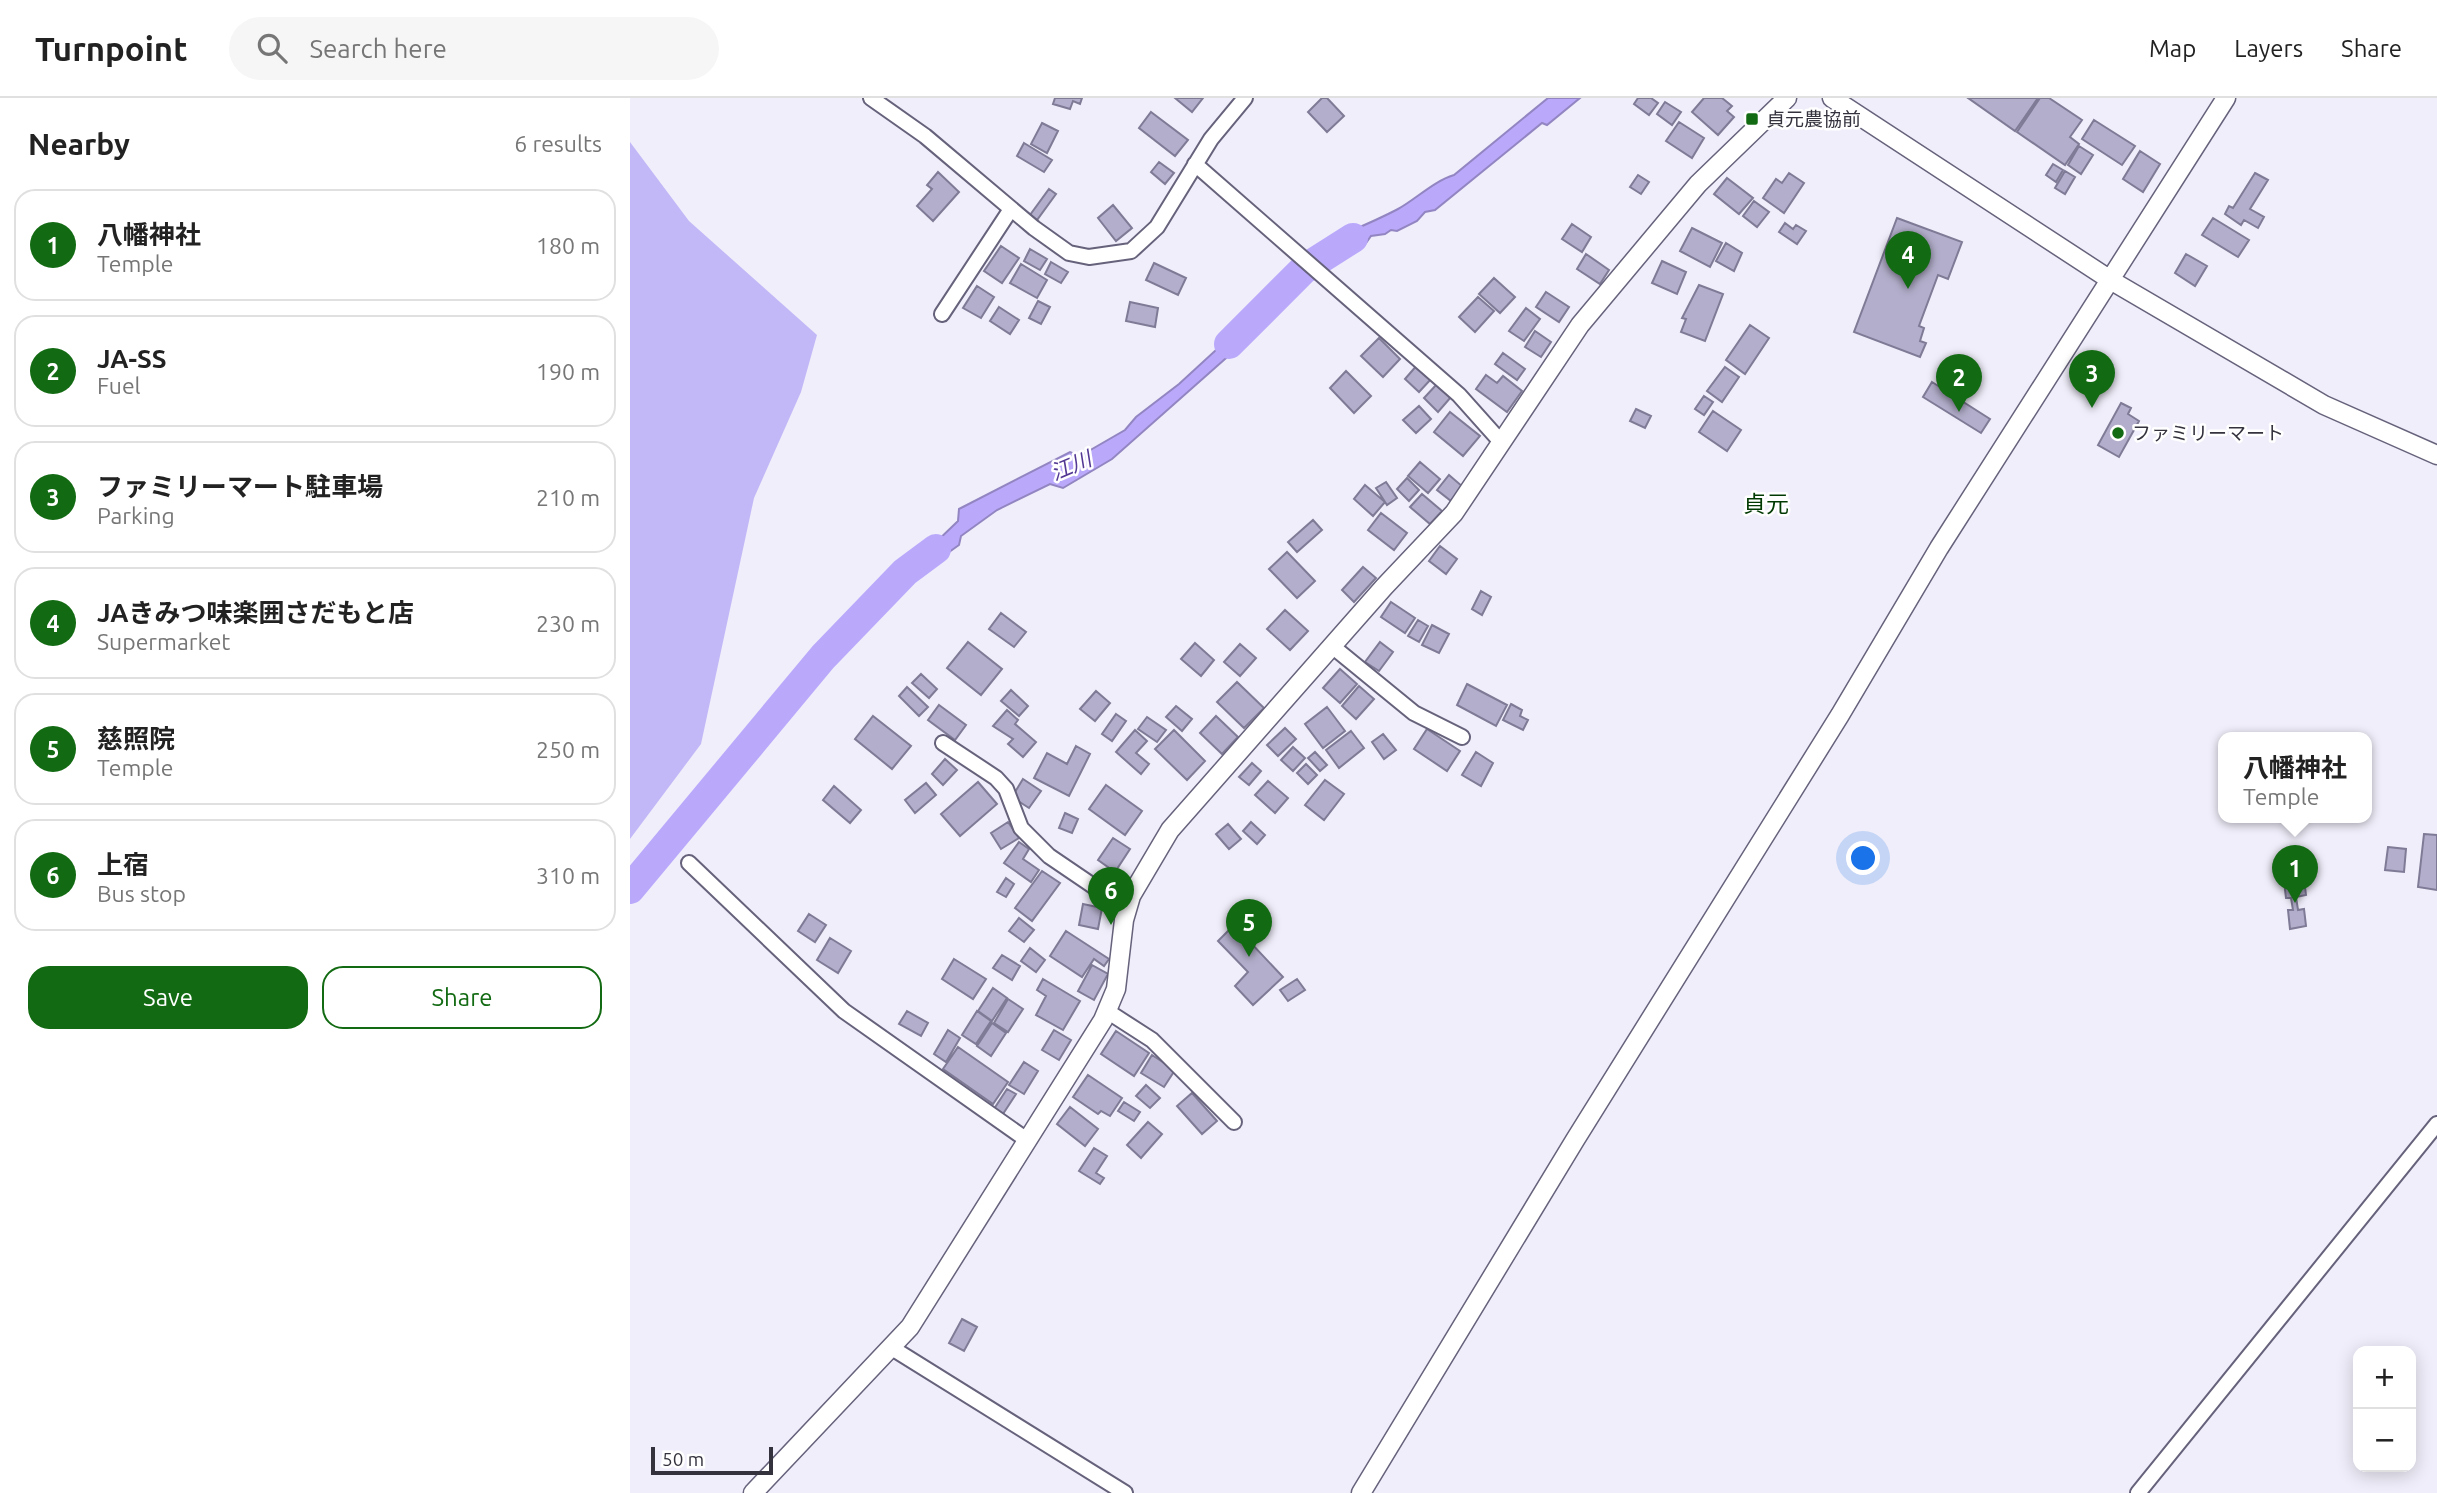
<!DOCTYPE html>
<html lang="en">
<head>
<meta charset="utf-8">
<style>
	body { margin:0; font-family:Ubuntu,"Noto Sans JP",sans-serif; background:#f6f6f6; color:#222 }
	.controls { position:absolute; right:21px; bottom:21px; display:grid; overflow:hidden; border-radius:14px; box-shadow:0 4px 18px #0003 }
	.controls button { width:63px; height:63px; display:grid; place-items:center; padding:0; border:0; border-bottom:2px solid #e0e0e0; background:#fff; color:#222; font:35px sans-serif }
	.scale { position:absolute; left:21px; bottom:18px; width:122px; box-sizing:border-box; padding-left:7px; border:4px solid #34323d; border-top:0; font-size:19px; line-height:24px; white-space:nowrap; color:#34323d; -webkit-text-stroke:5px #fff; paint-order:stroke }
	.you { position:absolute; left:1234px; top:761px; width:24px; height:24px; margin:-18px; border:5px solid #fff; border-radius:50%; background:#1a73e8; box-shadow:0 0 0 10px #1a73e833 }
	.badge { display:grid; place-items:center; width:46px; height:46px; border-radius:50%; background:#126a12; color:#fff; font-size:23px; font-weight:700 }
	.pin { position:absolute; translate:-50% -58px; filter:drop-shadow(0 2px 4px #0008) }
	.pin::after { content:''; position:absolute; top:37px; width:24px; height:21px; background:inherit; clip-path:polygon(0 0,100% 0,50% 100%) }
	.popup { position:absolute; left:1588px; top:634px; width:154px; height:91px; box-sizing:border-box; display:grid; place-content:center; border-radius:14px; background:#fff; filter:drop-shadow(0 2px 5px #0005); font-size:23px; white-space:nowrap; color:#767676 }
	.popup b { font-size:26px; color:#222 }
	.popup::after { content:''; position:absolute; left:50%; top:100%; margin-left:-14px; border:14px solid transparent; border-top-color:#fff }
	.list { margin:0; padding:0; list-style:none }
	h2 { display:flex; justify-content:space-between; align-items:center; height:91px; margin:0; padding:0 28px; font-size:30px }
	h2 small { font-size:23px; font-weight:400; color:#767676 }
	.list li { display:grid; grid-template-columns:46px 1fr auto; gap:21px; align-items:center; box-sizing:border-box; height:112px; margin:0 14px 14px; padding:0 14px; border:2px solid #e0e0e0; border-radius:21px }
	.list b { display:block; font-size:26px; white-space:nowrap }
	.list p { margin:0; font-size:23px; white-space:nowrap; color:#767676 }
	.list em { font-size:23px; font-style:normal; color:#767676 }
	.actions { display:flex; gap:14px; padding:21px 28px }
	.actions a { flex:1; padding:16px 0; border:2px solid #126a12; border-radius:21px; text-align:center; font-size:24px; color:#126a12 }
	.actions .main { background:#126a12; color:#fff }
	.icon { flex:none; width:38px; height:38px; fill:none; stroke:currentColor; stroke-width:2; stroke-linecap:round; stroke-linejoin:round }
	.map { position:relative; flex:none; width:1807px; height:1395px; overflow:hidden }
	header { display:flex; align-items:center; gap:42px; box-sizing:border-box; height:98px; padding:0 35px; background:#fff; border-bottom:2px solid #e0e0e0 }
	header strong { font-size:33px }
	nav { display:flex; gap:38px; margin-inline-start:auto; font-size:24px }
	.search { width:490px; height:63px; background:#f6f6f6; display:flex; align-items:center; gap:18px; box-sizing:border-box; padding:0 24px; border-radius:38px; color:#767676; font-size:26px }
	main { display:flex }
	aside { flex:1; background:#fff }
	.map>svg:first-child { display:block }
</style>
</head>
<body>
<header>
<strong>Turnpoint</strong>
<div class="search"><svg class="icon" aria-label="search" viewBox="0 0 24 24"><circle cx="10" cy="10" r="6"/><path d="M15 15l6 6"/></svg>Search here</div>
<nav><a>Map</a><a>Layers</a><a>Share</a></nav>
</header>
<main>
<aside>
<h2>Nearby<small>6 results</small></h2>
<ul class="list">
<li><span class="badge">1</span><div><b>八幡神社</b><p>Temple</p></div><em>180 m</em></li>
<li><span class="badge">2</span><div><b>JA-SS</b><p>Fuel</p></div><em>190 m</em></li>
<li><span class="badge">3</span><div><b>ファミリーマート駐車場</b><p>Parking</p></div><em>210 m</em></li>
<li><span class="badge">4</span><div><b>JAきみつ味楽囲さだもと店</b><p>Supermarket</p></div><em>230 m</em></li>
<li><span class="badge">5</span><div><b>慈照院</b><p>Temple</p></div><em>250 m</em></li>
<li><span class="badge">6</span><div><b>上宿</b><p>Bus stop</p></div><em>310 m</em></li>
</ul>
<div class="actions"><a class="main">Save</a><a>Share</a></div>
</aside>
<div class="map">
<svg width="1807" height="1395" viewBox="0 0 1807 1395">
	<rect width="100%" height="100%" fill="#f0eefa"/>
	<path fill="#c3b8f7" d="M0,44L59,123L187,237L171,294L124,400L71,646L0,741Z"/>
	<path fill="#baa9fb" stroke="#9285c2" stroke-width="2" d="M918,0H950L917,27L912,25L805,112L795,114L787,123L767,133L761,132L755,136L741,138L734,148L707,158L698,170L679,153C708,137 738,127 768,111C786,101 804,83 824,77Z
		M623,218L628,219L631,227L621,238L482,361L433,390L420,386L367,412L331,438L329,447L291,474L286,471L275,474L328,423L329,411L440,354L450,358L495,332L506,319L549,286Z"/>
	<g fill="none" stroke-linecap="round" stroke-linejoin="round">
		<path stroke="#baa9fb" stroke-width="30" d="M599,246L674,171L723,140
			M0,791L193,559L275,474L306,451"/>
	</g>
	<path fill="#b3aecb" stroke="#7f7a96" stroke-width="2" d="M425,0H452L450,6L443,3L440,11L423,6Z
		M545,0H573L562,14Z
		M692,0H697L714,18L697,34L678,14Z
		M1008,0H1021L1028,5L1019,17L1004,6Z
		M1074,0H1092L1102,8L1097,13L1104,19L1088,37L1062,14Z
		M1338,0H1408L1385,33Z
		M1410,0H1419L1452,22L1440,39L1449,46L1435,67L1387,34Z
		M1035,4L1051,14L1042,27L1027,16Z
		M521,14L558,42L545,58L509,30Z
		M1464,22L1505,48L1492,67L1452,41Z
		M1049,24L1074,40L1062,60L1036,43Z
		M412,25L428,33L417,55L401,46Z
		M394,45L422,62L414,74L387,58Z
		M1449,48L1463,57L1451,76L1438,67Z
		M1510,53L1530,66L1513,94L1493,81Z
		M529,64L544,75L535,86L521,74Z
		M1423,66L1433,72L1426,84L1416,77Z
		M1435,73L1445,79L1435,96L1425,90Z
		M308,74L329,94L303,123L287,108L302,91L297,87Z
		M1159,75L1174,85L1154,115L1133,100L1146,81L1152,85Z
		M1625,75L1638,82L1620,111L1634,119L1628,130L1614,122L1611,127L1595,116L1599,108L1603,110Z
		M1008,77L1019,84L1011,96L1000,89Z
		M1097,80L1123,100L1109,116L1084,96Z
		M419,91L426,96L407,122L400,117Z
		M1124,103L1139,114L1127,129L1113,118Z
		M483,107L502,130L486,143L468,120Z
		M1267,120L1332,144L1318,181L1308,177L1289,228L1294,230L1290,243L1296,245L1290,259L1224,234Z
		M1583,120L1619,142L1608,159L1572,137Z
		M1155,125L1163,131L1166,127L1176,133L1167,146L1149,134Z
		M942,126L961,139L952,154L932,141Z
		M1062,130L1092,145L1080,169L1050,153Z
		M1096,145L1112,155L1104,173L1086,163Z
		M371,148L389,160L372,185L354,173Z
		M400,151L417,161L410,172L394,163Z
		M956,156L979,172L970,186L947,171Z
		M1556,156L1577,168L1565,188L1545,175Z
		M1032,163L1056,174L1047,196L1022,185Z
		M421,164L438,174L431,185L415,176Z
		M524,165L556,180L548,197L516,182Z
		M391,166L417,182L407,200L380,185Z
		M864,180L885,199L870,215L849,196Z
		M1069,187L1093,196L1075,243L1051,234L1056,221L1052,220Z
		M347,188L364,199L351,220L333,210Z
		M916,194L939,209L929,224L906,209Z
		M848,199L864,213L845,234L829,219Z
		M408,203L420,209L411,226L399,220Z
		M500,204L528,210L525,229L496,223Z
		M369,209L389,222L380,236L360,223Z
		M896,210L910,221L894,243L879,233Z
		M1120,227L1139,240L1115,276L1096,262Z
		M905,233L921,244L911,259L895,249Z
		M749,240L770,261L753,279L731,258Z
		M873,255L895,271L887,282L865,266Z
		M788,266L802,280L789,294L775,281Z
		M1095,269L1109,279L1092,304L1077,293Z
		M716,273L741,298L724,315L700,290Z
		M856,277L867,285L873,278L892,293L877,314L846,291Z
		M1302,284L1360,321L1351,335L1293,299Z
		M807,286L821,299L808,314L794,300Z
		M1074,298L1083,304L1074,317L1065,311Z
		M1491,305L1501,310L1498,316L1509,323L1489,359L1468,347Z
		M789,308L801,321L786,335L773,322Z
		M1006,311L1021,318L1015,330L1000,323Z
		M1083,313L1111,332L1097,353L1069,334Z
		M820,314L850,338L833,358L804,334Z
		M790,364L810,381L798,395L778,378Z
		M819,377L833,389L821,403L807,392Z
		M777,380L789,392L779,403L767,391Z
		M756,384L767,400L757,407L746,390Z
		M735,387L755,404L743,418L724,401Z
		M792,396L812,413L800,426L780,409Z
		M751,415L777,435L764,452L738,432Z
		M683,422L692,432L667,454L658,444Z
		M810,448L827,461L816,476L799,463Z
		M657,454L685,483L667,500L639,471Z
		M733,469L746,480L724,504L712,492Z
		M851,493L861,499L852,517L842,511Z
		M761,504L785,520L775,535L751,519Z
		M655,512L678,533L660,552L637,531Z
		M371,515L396,534L384,549L359,531Z
		M788,522L798,528L789,544L778,538Z
		M802,527L819,536L809,555L792,547Z
		M338,544L372,571L351,597L317,570Z
		M750,544L763,554L749,573L735,564Z
		M565,545L584,562L571,578L551,561Z
		M610,546L626,560L610,578L594,564Z
		M710,571L727,586L710,605L693,590Z
		M291,576L307,591L299,600L282,585Z
		M607,584L634,610L614,630L587,604Z
		M837,586L877,607L866,628L827,607Z
		M729,588L744,601L726,621L712,608Z
		M277,589L298,609L289,618L269,598Z
		M381,592L398,608L389,618L371,603Z
		M466,593L480,605L465,623L450,611Z
		M881,606L892,612L890,618L898,622L893,632L873,622Z
		M309,607L336,627L325,642L298,622Z
		M546,608L562,621L552,633L536,619Z
		M697,609L715,633L693,650L675,626Z
		M377,612L388,622L385,626L406,644L393,659L378,646L383,641L363,628Z
		M486,616L496,623L482,643L472,636Z
		M243,618L281,648L262,671L225,641Z
		M586,618L608,639L592,656L570,635Z
		M517,619L536,632L527,644L508,631Z
		M655,630L666,641L648,658L637,647Z
		M797,631L830,653L817,673L784,651Z
		M505,632L517,643L506,655L519,666L511,676L486,654Z
		M544,632L575,663L557,682L525,651Z
		M721,633L734,650L709,670L696,652Z
		M753,636L766,652L754,661L742,644Z
		M446,648L460,656L439,698L404,680L417,655L437,666Z
		M663,649L675,660L663,673L651,662Z
		M685,654L697,667L690,673L678,660Z
		M846,654L863,665L851,688L832,677Z
		M315,661L327,672L313,687L302,676Z
		M622,665L631,673L619,687L609,679Z
		M676,666L687,677L678,686L667,675Z
		M393,681L411,693L399,710L382,699Z
		M695,682L714,696L694,722L675,707Z
		M638,683L658,700L645,715L625,697Z
		M348,684L367,706L330,738L311,716Z
		M296,685L306,697L285,715L275,702Z
		M476,687L512,713L495,737L459,711Z
		M204,688L231,712L220,725L193,702Z
		M435,715L448,721L442,735L429,730Z
		M378,724L389,740L371,751L361,735Z
		M621,724L635,737L627,746L613,733Z
		M598,726L611,741L599,751L586,736Z
		M1794,736L1807,737V792L1788,789Z
		M483,740L500,751L485,774L468,762Z
		M389,744L399,751L393,761L409,772L401,784L374,765Z
		M1758,749L1776,751L1774,774L1755,772Z
		M412,773L430,785L402,823L385,810Z
		M376,780L384,786L376,799L367,794Z
		M1674,781L1676,797L1666,799L1668,812L1674,811L1676,828L1660,831L1658,812H1663L1661,800H1656L1654,783Z
		M453,806L472,810L468,831L449,827Z
		M179,816L196,827L185,844L168,833Z
		M389,820L404,832L394,844L379,833Z
		M608,823L623,839L619,843L653,879L623,907L605,888L618,874L588,843Z
		M436,833L479,861L474,868L464,861L452,879L420,858Z
		M200,840L221,853L208,875L187,862Z
		M400,850L415,862L406,874L391,863Z
		M372,857L390,868L382,882L363,870Z
		M324,861L356,881L343,901L312,881Z
		M462,867L478,876L464,902L448,893Z
		M413,881L450,903L433,932L406,917L416,898L407,892Z
		M667,881L675,892L658,903L650,892Z
		M363,890L377,900L362,923L348,913Z
		M378,901L393,911L378,934L364,925Z
		M277,913L298,925L291,938L269,926Z
		M347,913L361,923L346,946L332,937Z
		M362,925L376,935L361,958L347,948Z
		M318,932L330,940L316,964L304,956Z
		M424,932L441,942L429,962L412,952Z
		M486,933L519,955L504,978L471,956Z
		M328,949L378,984L363,1006L313,971Z
		M522,957L545,972L534,989L511,975Z
		M394,964L408,973L394,996L379,987Z
		M458,977L492,1000L480,1018L471,1013L468,1016L443,999Z
		M516,987L530,1000L520,1010L506,998Z
		M377,991L386,996L373,1016L364,1011Z
		M562,995L587,1023L572,1036L547,1008Z
		M494,1004L510,1014L504,1023L488,1013Z
		M440,1009L468,1031L455,1048L427,1026Z
		M518,1024L532,1036L511,1060L497,1047Z
		M464,1050L477,1058L466,1075L474,1080L470,1086L449,1073Z
		M332,1221L347,1229L334,1253L319,1245Z"/>
	<g fill="none" stroke-linecap="round" stroke-linejoin="round">
		<g stroke="#67627c" stroke-width="18">
			<path id="minor" d="M241,0L295,38L404,130L439,155L459,159L501,153L527,129L581,41L615,0
				M565,66L829,297L871,344
				M312,216L381,111
				M702,548L784,615L832,639
				M313,645L366,680L376,691L391,730L419,758L497,811
				M59,765L214,913L397,1042
				M477,913L522,942L604,1024
				M262,1250L495,1395
				M1508,1395L1807,1026"/>
		</g>
		<g stroke="#67627c" stroke-width="21">
			<path id="tertiary" d="M1202,0L1482,183L1694,307L1807,357
				M123,1395L280,1229L473,922L486,891L494,822L501,798L540,732L754,489L824,415L950,227L1068,86L1157,0
				M731,1395L945,1042L1210,617L1309,450L1596,0"/>
		</g>
		<use href="#minor" stroke="#fff" stroke-width="14"/>
		<use href="#tertiary" stroke="#fff" stroke-width="18"/>
	</g>
	<g fill="#126a12" stroke="#fff" stroke-width="2.5">
		<rect x="1115" y="14" width="14" height="14" rx="3.5"/>
		<circle cx="1488" cy="335" r="7"/>
	</g>
	<g text-anchor="middle" stroke-width="5" stroke-linejoin="round" paint-order="stroke">
		<g font-size="19" fill="#34323d" stroke="#fff" text-anchor="start">
			<text x="1136" y="28">貞元農協前</text>
			<text x="1502" y="342">ファミリーマート</text>
		</g>
		<g font-size="21" font-style="italic" fill="#533894" stroke="#fff">
			<text transform="translate(441 368) rotate(-23)" y="7">江川</text>
		</g>
		<g font-size="23" fill="#013902" stroke="#fff">
			<text x="1136" y="414">貞元</text>
		</g>
	</g>
</svg>
<div class="controls">
<button>+</button>
<button>−</button>
</div>
<div class="scale">50 m</div>
<div class="you"></div>
<div class="pin badge" style="left:1665px;top:805px">1</div>
<div class="popup"><b>八幡神社</b>Temple</div>
<div class="pin badge" style="left:1329px;top:314px">2</div>
<div class="pin badge" style="left:1462px;top:310px">3</div>
<div class="pin badge" style="left:1278px;top:191px">4</div>
<div class="pin badge" style="left:619px;top:859px">5</div>
<div class="pin badge" style="left:481px;top:827px">6</div>
</div>
</main>
</body>
</html>
